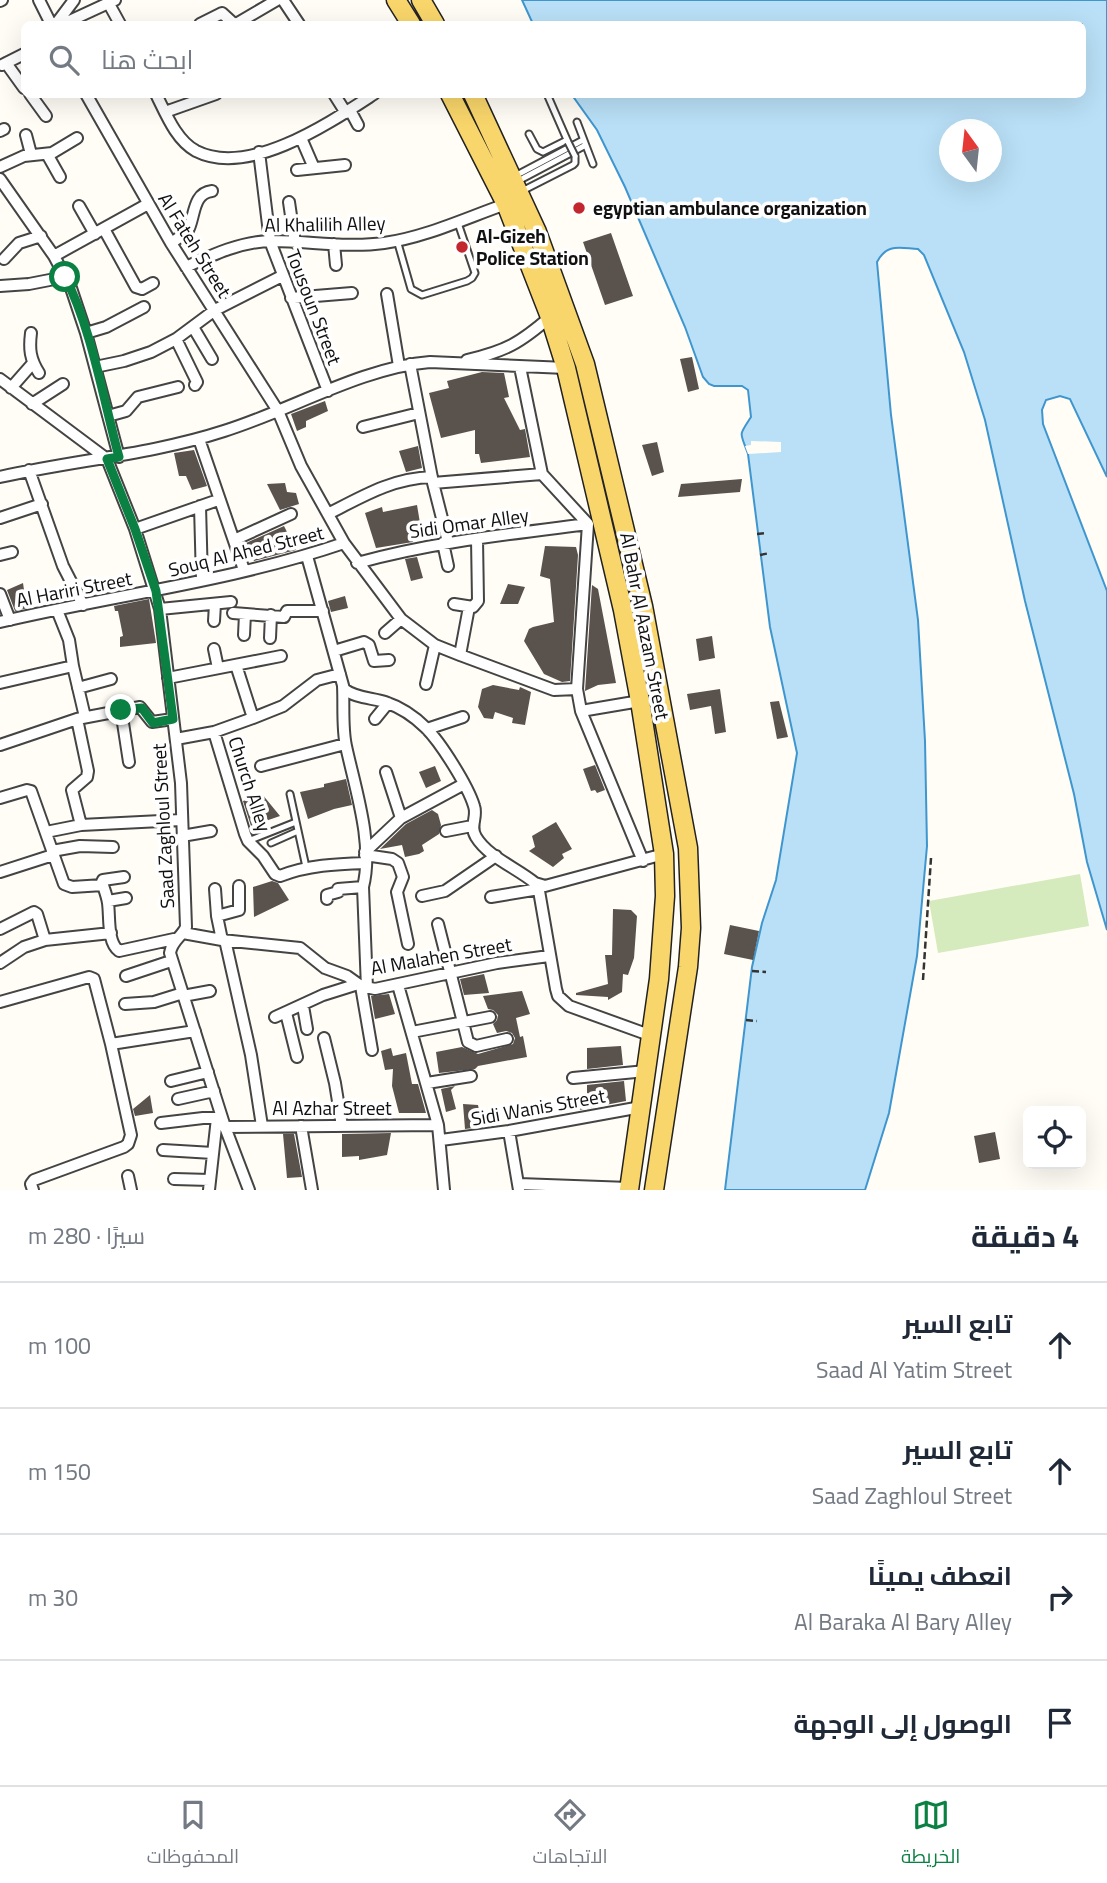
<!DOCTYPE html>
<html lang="ar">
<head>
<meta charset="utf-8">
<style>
	body { margin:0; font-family:Georgia,Cairo,serif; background:#f6f6f7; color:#1f2937; direction:rtl }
	.controls { position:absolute; right:21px; bottom:21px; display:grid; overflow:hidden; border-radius:10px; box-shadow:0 7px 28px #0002 }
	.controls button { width:63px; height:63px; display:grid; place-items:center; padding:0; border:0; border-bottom:2px solid #e0e1e3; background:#fff; color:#1f2937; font:35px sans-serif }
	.compass { position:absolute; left:939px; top:119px; width:63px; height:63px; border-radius:50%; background:#fff; box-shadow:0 7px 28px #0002; rotate:345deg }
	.stop { position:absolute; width:21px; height:21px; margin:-16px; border:5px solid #0b8043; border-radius:50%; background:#fff }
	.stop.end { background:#0b8043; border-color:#fff; box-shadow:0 2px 7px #0008 }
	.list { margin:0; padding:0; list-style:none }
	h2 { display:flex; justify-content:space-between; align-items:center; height:91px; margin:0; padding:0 28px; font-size:30px }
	h2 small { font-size:23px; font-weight:400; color:#747a83 }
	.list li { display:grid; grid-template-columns:46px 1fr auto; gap:21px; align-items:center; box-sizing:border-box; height:126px; padding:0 28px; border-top:2px solid #e0e1e3 }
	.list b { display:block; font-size:26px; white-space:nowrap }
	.list p { margin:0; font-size:23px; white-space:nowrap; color:#747a83 }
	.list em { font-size:23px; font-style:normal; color:#747a83 }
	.icon { flex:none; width:38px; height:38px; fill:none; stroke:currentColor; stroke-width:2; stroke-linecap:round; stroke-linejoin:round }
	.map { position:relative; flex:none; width:1107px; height:1190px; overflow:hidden; direction:ltr }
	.search { position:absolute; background:#fff; box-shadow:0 7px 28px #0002; left:21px; right:21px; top:21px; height:77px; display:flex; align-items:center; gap:18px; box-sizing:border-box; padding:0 24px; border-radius:10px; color:#747a83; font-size:26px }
	.sheet { height:595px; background:#fff }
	nav { display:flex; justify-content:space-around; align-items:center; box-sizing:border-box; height:98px; border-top:2px solid #e0e1e3; background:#fff; font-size:19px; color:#747a83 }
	nav a { display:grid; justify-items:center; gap:4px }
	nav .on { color:#0b8043 }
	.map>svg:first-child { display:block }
</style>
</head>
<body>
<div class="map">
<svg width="1107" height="1190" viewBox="0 0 1107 1190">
	<rect width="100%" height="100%" fill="#fffdf5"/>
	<path fill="#d5ebbd" d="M1080,874L1089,926L938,953L929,901Z"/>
	<path fill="#b9e0f7" stroke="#3f96cf" stroke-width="2" fill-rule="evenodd" d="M522,0H1107V477L1070,399L1060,396L1046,400L1042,410L1043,424L1107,591V930L1087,862L1074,794L1025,601L985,420L964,352L924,255L918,249C899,248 887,243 877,262L891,415L918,620L925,741L927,846L917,956L889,1113L865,1190H725L752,967L762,923L776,880L797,753L770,627L748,454C740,431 738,437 751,417L748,390L742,386H714L709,384L703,377L685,327L625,187L597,130L572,95L1082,94V24H533ZM950,130H992V172H950Z"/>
	<path fill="#fffdf5" d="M751,441L781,442V452L748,454L745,446L751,445Z"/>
	<path fill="#5a524d" d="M611,233L633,296L605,305L583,242Z
		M692,357L699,389L688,392L680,359Z
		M482,372L504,373L509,397L504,398L520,430L525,429L530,457L481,463L479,454H475V430L441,438L429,393L449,388L447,381Z
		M325,401L328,411L306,421V427L297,431L291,414Z
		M657,442L664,472L652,476L642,445Z
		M418,446L422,468L406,472L399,451Z
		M194,450L207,486L192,490L186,476H179L174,453Z
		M742,479L740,492L678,497L681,484Z
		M285,483L287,492L296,493L299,504L280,510L267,484Z
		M417,505L422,535L411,538L413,542L376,548L365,513L382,507L383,512Z
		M284,526L296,550L254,561L246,543Z
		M545,546L576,547L578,555L570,681L562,682L544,674L524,641L529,629L533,627L554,622L550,579L540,576Z
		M417,557L423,578L411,581L405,559Z
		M23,583L25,597L28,595L32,607L15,611L7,590Z
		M508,584L525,587L518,604H500Z
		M592,585L598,589L616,683L598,685L585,691Z
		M64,586L70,599L53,602L50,594L51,588Z
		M345,596L348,608L331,612L328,601Z
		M149,599L156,643L120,647V637L123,636L118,611H115L114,606Z
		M712,636L715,658L699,661L696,639Z
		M493,685L519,690L520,687L531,692L525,725L512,723L513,718L495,712L493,719L484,718L478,707L482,689Z
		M720,689L726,732L715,734L711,706L690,710L687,694Z
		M779,701L788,737L777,739L770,702Z
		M595,765L605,790L597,793L595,790L591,791L583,769Z
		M435,766L441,781L426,788L419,772Z
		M346,779L352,805L334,809L308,819L300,792L324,787V784Z
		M262,794L280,816L251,826L243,801Z
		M432,810L438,814L441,825L439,834L422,845L424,851L419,854L405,857L402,845L380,849L406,824Z
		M556,822L572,849L562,854L564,858L553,867L529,851L535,847L532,836Z
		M272,881L278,883L289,900L254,917L253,887Z
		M613,909L631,910L637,916L634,958L628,975L623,974L622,992L608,1000V997L576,995V993L608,984L605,955H612Z
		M730,925L759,931L753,960L724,954Z
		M484,974L489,993L464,995L460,979Z
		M522,991L530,1014L516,1018L520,1037L523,1036L527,1057L478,1066L475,1069L439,1073L436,1052L462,1047L478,1054L513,1044L515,1038L512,1033L506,1031L497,1033L493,1024L497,1020L498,1015L493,1010L488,1009L483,996Z
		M389,994L395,1014L375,1019L371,996Z
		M621,1046L623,1065L587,1069V1048Z
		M391,1048L393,1056L406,1053L412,1084H418L426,1113H399L392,1086L393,1069L385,1070L381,1051Z
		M624,1081L626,1101L579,1110L576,1101L587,1094V1085Z
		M455,1086L451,1090L456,1109L446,1112L441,1089Z
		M150,1095L153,1113L135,1116L133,1109Z
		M463,1104L478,1105L482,1127L465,1129Z
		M995,1132L1000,1159L979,1163L974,1136Z
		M391,1133L387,1155L359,1160V1156L342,1157V1134Z
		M283,1134H294L302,1177L287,1178Z"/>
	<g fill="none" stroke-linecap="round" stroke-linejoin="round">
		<g stroke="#444" stroke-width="9">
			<path id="lane" d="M547,94L568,142
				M577,122L593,164
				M529,134L537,149L543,152L567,140
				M515,176L583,140
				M518,181L584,146
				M522,191L573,165L575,163V156
				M397,240L411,289L422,295L467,281L472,278L475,273L458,223
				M290,794L306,867
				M248,841L296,822
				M271,843L298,831"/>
		</g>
		<g stroke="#444" stroke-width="14">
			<path id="street" d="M39,0L51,24
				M283,0L299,24
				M0,1L2,0
				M109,4L120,24
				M56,24L74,0
				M63,24L115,0
				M200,24L222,13L234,24
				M236,24L277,0
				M6,63L24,88
				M2,65L24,54
				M30,94L46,116
				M86,94L171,243L278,411L301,466L344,543L401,619L435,645L460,655L554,690L577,689
				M156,94C166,114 176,140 196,151C249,178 331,122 374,94
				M334,94L346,113
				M350,110L358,125
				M165,112L216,94
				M0,131L4,129
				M26,135L31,154
				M301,138L314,168
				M259,152L270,241L328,391
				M47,154L60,177
				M0,167L24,156L52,153L77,138
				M297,170L345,165
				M0,179L54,256L71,288L86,333L119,457
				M289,202L295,243
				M79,206L95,234
				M104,229L136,287L142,289L153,283
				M171,243C176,239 187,234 189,228C195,215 193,193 212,191
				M334,244L336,265
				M54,256L148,204
				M4,259L19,243L41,236
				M186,267C212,255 242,241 272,241C309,241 347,248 384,243C426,237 466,218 506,204
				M0,286L29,284L65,277
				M387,294L399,366
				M291,298L352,293
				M193,327L212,359
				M31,333C29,349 30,359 39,373
				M86,333L106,327L144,307
				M176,339L197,382L195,385
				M467,360C506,351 520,343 550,317
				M410,364L433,483L448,542
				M95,367L124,361L151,352L176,339L215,310L282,276
				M520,367L542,474L588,524L577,689L581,711L643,861
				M0,379L107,459L135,529L160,609L181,783L186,927C181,938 172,940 170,953L225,1127L249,1190
				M11,388L33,363
				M32,404L63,384
				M108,416L126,411L138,397L178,387
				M363,427L419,413
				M199,439L244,570
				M29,470L63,566L83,605
				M0,477C74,460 150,455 224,431C289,411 363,367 430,362L566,368
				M433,483L542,474
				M200,506L202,580
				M328,514C363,496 393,478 432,477
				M0,518L42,504
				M135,529L218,500
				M234,540L291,514
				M443,543L448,566
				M0,555L12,552
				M307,556L344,689C355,698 372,698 385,702C400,707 415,717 426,728C441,743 468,786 474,806C478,817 469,826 476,837C488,857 517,868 535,883L545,886L664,854
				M357,563C433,542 510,534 588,524
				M0,594L10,620
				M454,604L473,607L478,601L477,539
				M160,609L231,602
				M57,610L69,640L73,666L85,717
				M233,613L284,617L287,611H323
				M214,621L215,604
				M0,622C114,595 233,581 344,543
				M385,633L401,619
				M244,635L245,614
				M270,638L271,615
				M214,649L218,668
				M334,651L364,642L369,645L374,661L389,660
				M460,655L469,607
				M236,665L253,718
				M168,678L281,656
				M0,683L73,666
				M426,684L435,645
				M343,686C344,706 342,728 346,746C355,788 374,844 363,887L367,988
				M78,688L111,679
				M121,710L129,762
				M581,711L640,701
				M77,719L88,771L87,777L72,790L81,825
				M375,719L388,703
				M427,729L463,717
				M214,732L245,834L248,841L263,856L275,874L280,876C308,865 336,864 366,863
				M176,739L214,732L253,718L283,706L317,680L340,674
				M0,745L77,719L140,707L152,722L173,719
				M261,766L345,744
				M386,772L401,818
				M0,798L27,790L31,791L64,884L72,887L103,885
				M446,831L472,826
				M46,832L81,825L181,820
				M182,836L211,831
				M52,851L80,846L113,847
				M365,852L401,818L464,784
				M365,855L392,859L398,863L403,877L397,892L408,944
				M0,872L53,855
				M124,877L103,880L102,882C104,889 107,896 108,903C110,918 107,942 119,951L174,939
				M538,885L556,989L558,996L569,1006L652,1036
				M215,889L217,916L222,940
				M422,896L445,891L496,856
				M491,897L539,889
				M327,899V895L338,892V889L363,887
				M108,901L126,898
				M217,916L239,910V886
				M438,924L468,1042L476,1046L507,1039
				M0,929L34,912L37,914L45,940
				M183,933L222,940L300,948L325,968L347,976L361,986L375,989L497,963L549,956
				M225,940L251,1055L262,1126
				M0,963L24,947L45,940L111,933
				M126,976L171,961
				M398,985L438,1125L444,1190
				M361,986L372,1050
				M183,996L210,991
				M0,1002L89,977L94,979L111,1044L131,1135L128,1144L124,1147L34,1180L31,1184L33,1190
				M125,1004L154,1002L183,993
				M303,1006L307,1029
				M286,1013L297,1057
				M275,1017L323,995L358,984
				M412,1032L490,1017
				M324,1038L335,1083L342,1126
				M111,1044L195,1031
				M573,1078L646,1071
				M171,1081L208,1072
				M427,1083L471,1076
				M178,1099L214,1091
				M161,1123L203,1118H222
				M301,1126L312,1190
				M225,1127L438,1125
				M509,1131L519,1190
				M441,1140L509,1131L641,1107
				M163,1150L213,1153
				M128,1176L131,1190
				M174,1179L210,1180
				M519,1184L629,1188
				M209,1190L217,1118"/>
		</g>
		<g stroke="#222" stroke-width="21">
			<path id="primary" d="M396,0L411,24
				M421,0L435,24
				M450,94L506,204L550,317L566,368L623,610L640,701L664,854L665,896L659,979L629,1190
				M473,94L537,232L585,364L643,606L688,848L691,928L688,967L654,1190"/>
		</g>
		<path stroke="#333" stroke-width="2.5" stroke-dasharray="7 3.5" stroke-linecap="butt" d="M757,534L766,533
			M760,555L770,553
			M752,971L766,972
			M923,980L931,858
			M746,1020L757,1021"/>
		<use href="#lane" stroke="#fff" stroke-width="5"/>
		<use href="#street" stroke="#fff" stroke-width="10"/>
		<use href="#primary" stroke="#f9d66b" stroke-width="18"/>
		<g stroke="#444" stroke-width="9" stroke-linecap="butt">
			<path id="lane-bridge" d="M568,142L575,156"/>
		</g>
		<use href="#lane-bridge" stroke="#fff" stroke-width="5"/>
	</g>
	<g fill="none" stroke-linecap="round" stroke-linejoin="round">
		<path stroke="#0b8043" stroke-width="9" d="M65,277C91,326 104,402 119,457L107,459L135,529L156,591L173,719L153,723L142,708L121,710"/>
	</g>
	<g fill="#c4262e" stroke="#fff" stroke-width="2.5">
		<circle cx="579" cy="208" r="7"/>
		<circle cx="462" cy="247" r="7"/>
	</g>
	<g text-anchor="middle" stroke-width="7" stroke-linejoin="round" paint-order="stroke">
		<g font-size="19" font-weight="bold" fill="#111" stroke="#fff" text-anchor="start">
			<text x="593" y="215">egyptian ambulance organization</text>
			<text x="476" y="243">Al-Gizeh<tspan x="476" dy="22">Police Station</tspan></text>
		</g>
		<g font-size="19" fill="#111" stroke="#fff">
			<text transform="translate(325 224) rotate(-1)" y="7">Al Khalilih Alley</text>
			<text transform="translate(195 245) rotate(58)" y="7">Al Fateh Street</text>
			<text transform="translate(314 307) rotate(69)" y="7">Tousoun Street</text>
			<text transform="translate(469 523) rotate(-8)" y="7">Sidi Omar Alley</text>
			<text transform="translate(246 551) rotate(-14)" y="7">Souq Al Ahed Street</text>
			<text transform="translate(74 589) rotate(-11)" y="7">Al Hariri Street</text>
			<text transform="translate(645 626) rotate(79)" y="7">Al Bahr Al Aazam Street</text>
			<text transform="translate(250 784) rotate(72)" y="7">Church Alley</text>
			<text transform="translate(163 826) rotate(-93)" y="7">Saad Zaghloul Street</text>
			<text transform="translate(441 956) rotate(-10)" y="7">Al Malahen Street</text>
			<text transform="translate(538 1107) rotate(-10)" y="7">Sidi Wanis Street</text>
			<text x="332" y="1115">Al Azhar Street</text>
		</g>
	</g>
</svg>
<div class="controls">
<button><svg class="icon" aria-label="locate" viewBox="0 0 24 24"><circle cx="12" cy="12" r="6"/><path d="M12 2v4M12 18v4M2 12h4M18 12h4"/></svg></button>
</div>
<svg class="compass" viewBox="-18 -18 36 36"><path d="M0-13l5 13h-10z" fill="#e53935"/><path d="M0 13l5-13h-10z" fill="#747a83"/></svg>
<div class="stop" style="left:65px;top:277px"></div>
<div class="stop end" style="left:121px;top:710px"></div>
<div class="search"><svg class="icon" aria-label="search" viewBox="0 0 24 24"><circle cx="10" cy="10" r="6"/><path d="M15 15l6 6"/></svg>ابحث هنا</div>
</div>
<section class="sheet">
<h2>4 دقيقة<small>سيرًا · 280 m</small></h2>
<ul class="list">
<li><svg class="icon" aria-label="ahead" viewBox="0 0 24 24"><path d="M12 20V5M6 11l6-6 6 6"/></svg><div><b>تابع السير</b><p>Saad Al Yatim Street</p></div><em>100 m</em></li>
<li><svg class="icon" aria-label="ahead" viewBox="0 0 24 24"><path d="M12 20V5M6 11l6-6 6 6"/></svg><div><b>تابع السير</b><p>Saad Zaghloul Street</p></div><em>150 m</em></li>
<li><svg class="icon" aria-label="right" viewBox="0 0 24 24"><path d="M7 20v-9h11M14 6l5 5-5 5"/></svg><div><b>انعطف يمينًا</b><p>Al Baraka Al Bary Alley</p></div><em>30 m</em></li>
<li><svg class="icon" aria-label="arrive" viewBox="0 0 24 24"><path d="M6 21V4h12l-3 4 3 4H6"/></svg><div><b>الوصول إلى الوجهة</b></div></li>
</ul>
</section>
<nav>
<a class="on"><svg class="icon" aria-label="map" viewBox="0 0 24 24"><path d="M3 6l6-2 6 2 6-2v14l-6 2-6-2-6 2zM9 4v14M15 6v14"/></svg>الخريطة</a>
<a><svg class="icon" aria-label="directions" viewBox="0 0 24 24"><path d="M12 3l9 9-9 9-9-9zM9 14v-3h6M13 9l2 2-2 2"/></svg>الاتجاهات</a>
<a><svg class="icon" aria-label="saved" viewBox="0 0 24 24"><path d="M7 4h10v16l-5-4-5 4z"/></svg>المحفوظات</a>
</nav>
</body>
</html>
